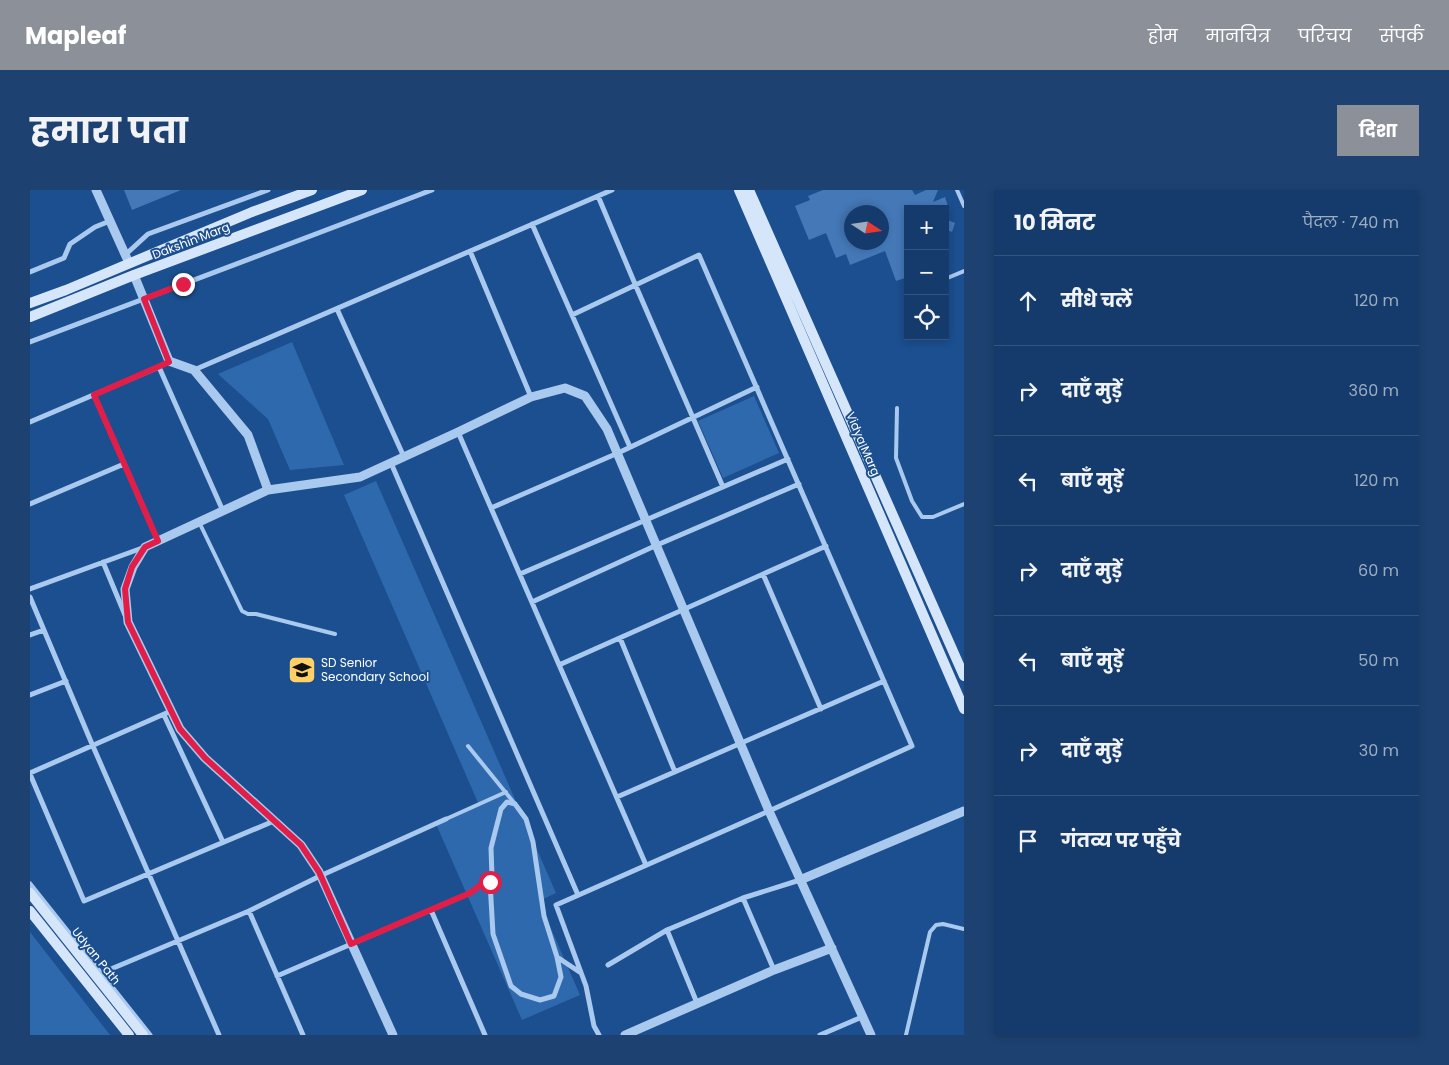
<!DOCTYPE html>
<html lang="hi">
<head>
<meta charset="utf-8">
<style>
	body { margin:0; font-family:Poppins,"Noto Sans Devanagari",sans-serif; background:#1d4271; color:#f1f3f6 }
	.controls { position:absolute; right:15px; top:15px; display:grid; overflow:hidden; border-radius:0px; box-shadow:0 2px 8px #0003 }
	.controls button { width:45px; height:45px; display:grid; place-items:center; padding:0; border:0; border-bottom:1px solid #33557e; background:#143b6b; color:#f1f3f6; font:25px sans-serif }
	.compass { position:absolute; left:814px; top:15px; width:45px; height:45px; border-radius:50%; background:#143b6b; box-shadow:0 2px 8px #0003; rotate:102deg }
	.stop { position:absolute; width:15px; height:15px; margin:-11px; border:4px solid #e11d48; border-radius:50%; background:#fff }
	.stop.end { background:#e11d48; border-color:#fff; box-shadow:0 1px 5px #0008 }
	.list { margin:0; padding:0; list-style:none }
	h2 { display:flex; justify-content:space-between; align-items:center; height:65px; margin:0; padding:0 20px; font-size:21px }
	h2 small { font-size:16px; font-weight:400; color:#9dadc1 }
	.list li { display:grid; grid-template-columns:32px 1fr auto; gap:15px; align-items:center; box-sizing:border-box; height:90px; padding:0 20px; border-top:1px solid #33557e }
	.list b { display:block; font-size:19px; white-space:nowrap }
	.list em { font-size:16px; font-style:normal; color:#9dadc1 }
	.icon { flex:none; width:28px; height:28px; fill:none; stroke:currentColor; stroke-width:2; stroke-linecap:round; stroke-linejoin:round }
	.map { position:relative; flex:none; width:934px; height:845px; overflow:hidden; border-radius:0px }
	header { display:flex; align-items:center; gap:30px; box-sizing:border-box; height:70px; padding:0 25px; background:#8c9099; color:#fff }
	header strong { font-size:24px }
	nav { display:flex; gap:28px; margin-inline-start:auto; font-size:18px }
	.intro { display:flex; align-items:center; justify-content:space-between; box-sizing:border-box; height:120px; padding:0 30px }
	h1 { margin:0; font-size:35px }
	.button { padding:12px 22px; border-radius:0px; background:#8c9099; color:#fff; font-size:18px; font-weight:700 }
	main { display:flex; gap:30px; padding:0 30px }
	aside { flex:1; background:#143b6b; border-radius:0px; box-shadow:0 2px 8px #0003 }
	.map>svg:first-child { display:block }
</style>
</head>
<body>
<header>
<strong>Mapleaf</strong>
<nav><a>होम</a><a>मानचित्र</a><a>परिचय</a><a>संपर्क</a></nav>
</header>
<div class="intro"><h1>हमारा पता</h1><a class="button">दिशा</a></div>
<main>
<div class="map">
<svg width="934" height="845" viewBox="0 0 934 845">
	<rect width="100%" height="100%" fill="#1b4f8f"/>
	<path fill="#2e69ad" d="M262,152L314,275L260,280L238,229L188,184Z
		M724,206L749,263L693,288L668,231Z
		M346,291L526,703L509,711L550,805L492,830L406,634L449,615L314,305Z
		M0,742L80,845H0Z"/>
	<path fill="#4478b7" fill-rule="evenodd" d="M94,0H151L102,20Z
		M793,0H882L885,5L896,0H908L903,12L915,7L919,19H878V87L866,91L855,61L820,75L816,64L806,68L796,43L779,50L765,16L780,10L778,6ZM822,22H852V52H822Z
		M915,29L925,33L922,42L915,39Z"/>
	<g fill="none" stroke-linecap="round" stroke-linejoin="round">
		<path stroke="#a9c9ee" stroke-width="4" d="M927,0L934,16
			M915,89L934,81
			M867,218L866,268L882,311L892,327H903L934,314
			M169,332L212,421L218,424H226L305,444
			M438,556L485,614
			M416,629L476,602
			M440,703L462,687
			M876,845L900,742L906,735L913,734L934,739"/>
		<path stroke="#a9c9ee" stroke-width="5" d="M568,6L605,94L693,297
			M502,34L600,257
			M440,61L501,207
			M95,65L118,44L238,0
			M0,82L34,68L40,54L65,37L80,31
			M307,119L374,267
			M542,125L669,65L882,556L739,621L526,715L556,796L564,836L569,845
			M0,152L402,0
			M164,180L582,0
			M64,205L128,351
			M0,232L129,177L193,321
			M428,242L616,675
			M361,273L548,705
			M0,314L94,274
			M461,318L588,263L727,197
			M73,372L95,425
			M490,384L758,269
			M733,384L791,519
			M0,399L115,357
			M0,407L62,554L189,845
			M502,412L627,355L769,294
			M0,445L14,440
			M590,448L645,582
			M529,475L796,356
			M0,505L36,491
			M134,525L193,652
			M0,583L141,521
			M0,584L54,711L244,631
			M587,607L854,491
			M0,694L120,845
			M713,708L770,690
			M401,720L455,845
			M219,721L273,845
			M527,767L531,787L524,806L510,810L491,804L481,796L463,744L460,692L462,687L461,658L471,619L477,612L485,614L496,629L503,652L514,726L527,767L551,783
			M578,775L637,740
			M81,779L219,721L290,686L416,629
			M247,786L440,703
			M667,813L637,740L713,708L744,780
			M790,845L832,827"/>
		<path stroke="#a9c9ee" stroke-width="9" d="M66,0L99,73
			M104,85L139,171L164,180L218,245L238,300
			M770,690L934,621
			M363,845L289,682L271,655L175,568L150,539L98,432L95,399L103,377L115,357L238,300L330,287L428,242L501,207L535,198L555,206L577,239L739,621L841,845
			M595,845L744,780L802,758"/>
		<path stroke="#d6e6fa" stroke-width="10" d="M709,0L934,519
			M719,0L934,486
			M0,113L36,100L222,22L282,0
			M0,127L104,85L332,0
			M0,703L113,845
			M0,721L99,845"/>
	</g>
	<g fill="none" stroke-linecap="round" stroke-linejoin="round">
		<path stroke="#e11d48" stroke-width="6" d="M153,94L114,109L139,172L64,205L128,351L115,357L102,377L95,399L98,432L150,539L175,568L271,655L289,682L321,754L440,703L462,687L460,692"/>
	</g>
	<defs>
		<g id="school-square" transform="scale(1.4375)"><rect x="-9" y="-9" width="18" height="18" rx="4" fill="#ffd166" stroke="#1b4f8f"/><path d="M0-5L7-2L0 1L-7-2ZM-4 1L0 2.5L4 1V4Q0 6-4 4Z" fill="#111"/></g>
	</defs>
	<g fill-rule="evenodd">
		<use href="#school-square" x="272" y="480"/>
	</g>
	<g text-anchor="middle" stroke-width="4" stroke-linejoin="round" paint-order="stroke">
		<g font-size="12" fill="#fff" stroke="#1b4f8f">
			<text transform="translate(161 51) rotate(-21)" y="4">Dakshin Marg</text>
			<text transform="translate(833 254) rotate(67)" y="4">Vidya Marg</text>
			<text transform="translate(66 766) rotate(51)" y="4">Udyan Path</text>
		</g>
		<g font-size="12" fill="#fff" stroke="#1b4f8f" text-anchor="start">
			<text x="291" y="477">SD Senior<tspan x="291" dy="14">Secondary School</tspan></text>
		</g>
	</g>
</svg>
<div class="controls">
<button>+</button>
<button>−</button>
<button><svg class="icon" aria-label="locate" viewBox="0 0 24 24"><circle cx="12" cy="12" r="6"/><path d="M12 2v4M12 18v4M2 12h4M18 12h4"/></svg></button>
</div>
<svg class="compass" viewBox="-18 -18 36 36"><path d="M0-13l5 13h-10z" fill="#e53935"/><path d="M0 13l5-13h-10z" fill="#9dadc1"/></svg>
<div class="stop" style="left:460px;top:692px"></div>
<div class="stop end" style="left:153px;top:94px"></div>
</div>
<aside>
<h2>10 मिनट<small>पैदल · 740 m</small></h2>
<ul class="list">
<li><svg class="icon" aria-label="ahead" viewBox="0 0 24 24"><path d="M12 20V5M6 11l6-6 6 6"/></svg><div><b>सीधे चलें</b></div><em>120 m</em></li>
<li><svg class="icon" aria-label="right" viewBox="0 0 24 24"><path d="M7 20v-9h11M14 6l5 5-5 5"/></svg><div><b>दाएँ मुड़ें</b></div><em>360 m</em></li>
<li><svg class="icon" aria-label="left" viewBox="0 0 24 24"><path d="M17 20v-9H6M10 6l-5 5 5 5"/></svg><div><b>बाएँ मुड़ें</b></div><em>120 m</em></li>
<li><svg class="icon" aria-label="right" viewBox="0 0 24 24"><path d="M7 20v-9h11M14 6l5 5-5 5"/></svg><div><b>दाएँ मुड़ें</b></div><em>60 m</em></li>
<li><svg class="icon" aria-label="left" viewBox="0 0 24 24"><path d="M17 20v-9H6M10 6l-5 5 5 5"/></svg><div><b>बाएँ मुड़ें</b></div><em>50 m</em></li>
<li><svg class="icon" aria-label="right" viewBox="0 0 24 24"><path d="M7 20v-9h11M14 6l5 5-5 5"/></svg><div><b>दाएँ मुड़ें</b></div><em>30 m</em></li>
<li><svg class="icon" aria-label="arrive" viewBox="0 0 24 24"><path d="M6 21V4h12l-3 4 3 4H6"/></svg><div><b>गंतव्य पर पहुँचे</b></div></li>
</ul>
</aside>
</main>
</body>
</html>
